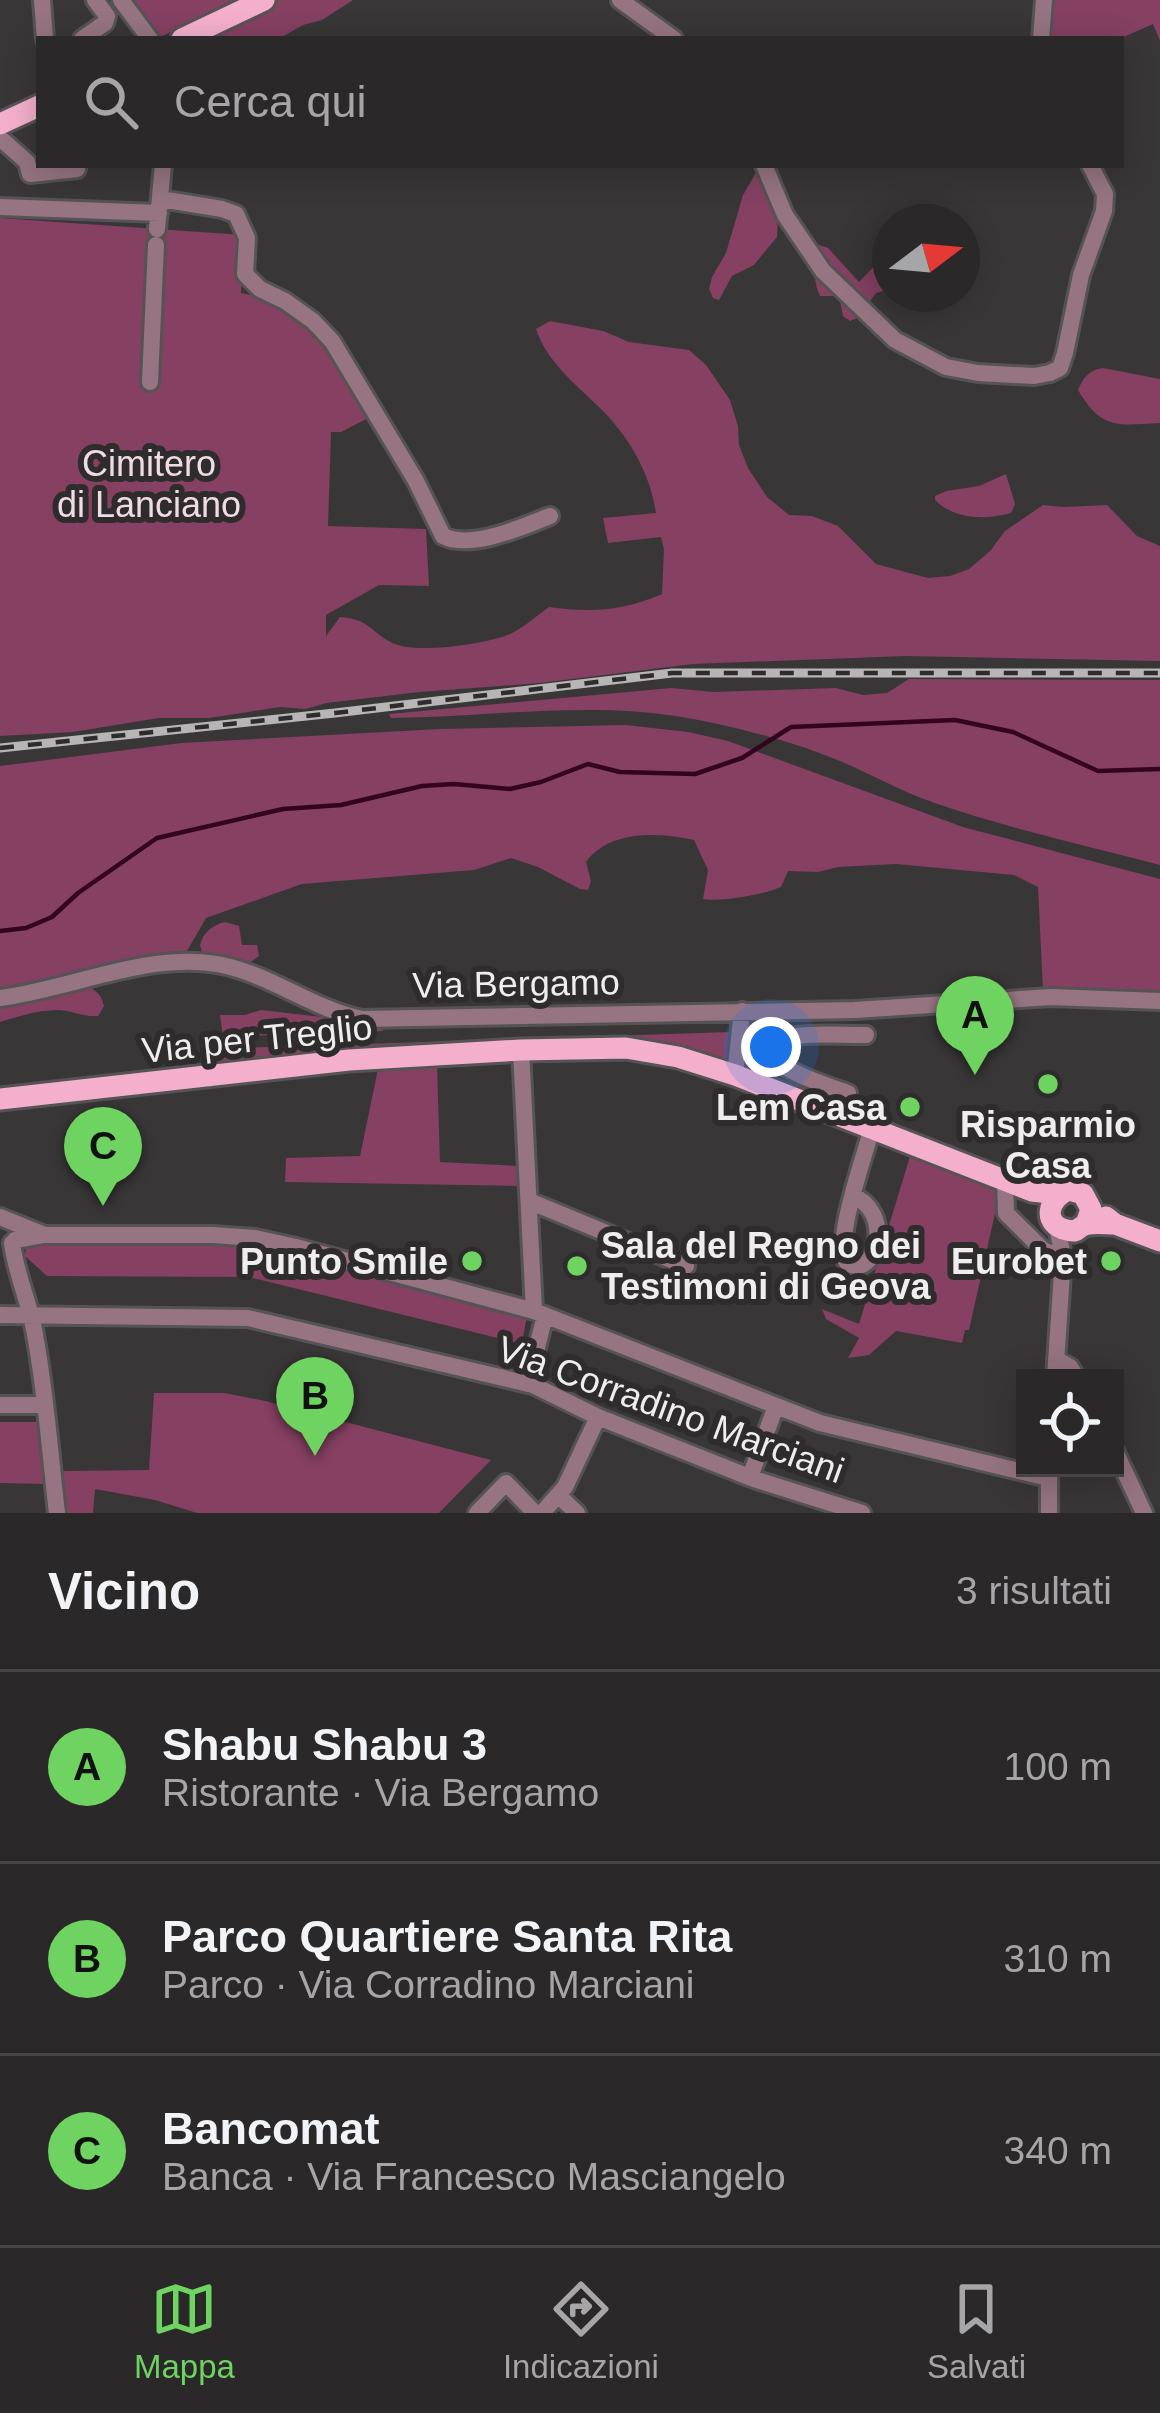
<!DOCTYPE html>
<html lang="it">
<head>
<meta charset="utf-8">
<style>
	body { margin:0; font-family:Arial,sans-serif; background:#333031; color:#f1f3f6 }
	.controls { position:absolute; right:36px; bottom:36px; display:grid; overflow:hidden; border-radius:0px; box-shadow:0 6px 30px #0003 }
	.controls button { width:108px; height:108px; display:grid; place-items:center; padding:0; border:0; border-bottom:3px solid #474446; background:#2b2829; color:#f1f3f6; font:60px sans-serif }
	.compass { position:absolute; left:872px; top:204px; width:108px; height:108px; border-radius:50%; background:#2b2829; box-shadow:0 6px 30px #0003; rotate:74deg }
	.you { position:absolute; left:771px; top:1047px; width:42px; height:42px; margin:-30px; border:9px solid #fff; border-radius:50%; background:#1a73e8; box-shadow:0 0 0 18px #1a73e833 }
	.badge { display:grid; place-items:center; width:78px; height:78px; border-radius:50%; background:#6ed360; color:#111; font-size:39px; font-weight:700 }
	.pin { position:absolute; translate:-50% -99px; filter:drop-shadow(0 3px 6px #0008) }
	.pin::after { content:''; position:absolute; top:63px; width:42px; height:36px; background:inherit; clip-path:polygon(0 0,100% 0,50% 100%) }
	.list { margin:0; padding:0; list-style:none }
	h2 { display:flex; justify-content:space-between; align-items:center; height:156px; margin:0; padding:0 48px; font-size:51px }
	h2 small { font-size:39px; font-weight:400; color:#a6a6a8 }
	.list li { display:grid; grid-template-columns:78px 1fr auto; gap:36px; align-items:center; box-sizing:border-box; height:192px; padding:0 48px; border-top:3px solid #474446 }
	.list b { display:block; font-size:45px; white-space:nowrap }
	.list p { margin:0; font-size:39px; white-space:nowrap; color:#a6a6a8 }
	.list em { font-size:39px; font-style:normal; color:#a6a6a8 }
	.icon { flex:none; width:66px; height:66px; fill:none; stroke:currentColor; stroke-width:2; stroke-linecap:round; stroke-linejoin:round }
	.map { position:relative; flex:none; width:1160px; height:1513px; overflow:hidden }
	.search { position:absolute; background:#2b2829; box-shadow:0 6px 30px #0003; left:36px; right:36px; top:36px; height:132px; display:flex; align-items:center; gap:30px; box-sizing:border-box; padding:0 42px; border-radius:0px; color:#a6a6a8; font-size:45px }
	.sheet { height:732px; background:#2b2829 }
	nav { display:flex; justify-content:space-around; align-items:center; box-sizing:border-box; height:168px; border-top:3px solid #474446; background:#2b2829; font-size:33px; color:#a6a6a8 }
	nav a { display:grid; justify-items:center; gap:6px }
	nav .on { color:#6ed360 }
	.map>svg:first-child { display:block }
</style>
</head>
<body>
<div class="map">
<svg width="1160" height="1513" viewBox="0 0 1160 1513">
	<rect width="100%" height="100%" fill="#393637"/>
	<path fill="#854062" d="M131,0H238L156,39Z
		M278,0H353L322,20L303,25L278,39H196Z
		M1047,0H1160V41L1153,24L1119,39H1044Z
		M760,166L778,217L777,237L754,265L732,276L719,300L713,298L709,289L712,277L726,253L743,195Z
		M0,218L243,235L241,293C271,299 304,306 313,338L317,327L374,415L341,432H331L328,526L426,529L429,586L379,585L326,615V636L340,617C373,619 373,637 398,645C422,653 486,644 510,634C523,628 536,616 549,607C590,613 623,611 662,594L664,549L661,537L608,543L603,518L656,513C650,474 631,440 603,411C579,387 547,363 536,329L550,321L603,331L629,342L689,350L706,365L730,400L738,426L739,445L748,468L767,497L789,515L812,516L838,526L876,564L928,578L950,576L969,569L990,551L1005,531L1043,505L1063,507L1107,505L1137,536L1160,546V661L906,656L693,664L540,683L420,692L326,703L306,709L280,707L209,718H159L73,732L0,736Z
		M816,244L828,248L859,282L881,259H890V289L876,293L857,318L850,321L843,316L839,296H820C813,282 815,263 810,247Z
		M1103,368L1160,379V423C1119,425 1102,431 1078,390C1083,378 1089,370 1103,368Z
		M1006,474L1015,504L1011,513C986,520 955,520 935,500V496L946,491L979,486Z
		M909,679L1160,680V865C1084,845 1006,828 932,802C900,791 871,774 840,761C791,741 734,726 682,717C586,701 488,717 391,718L389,714L671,688L714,692L836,688L863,695L887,693Z
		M626,725L688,732L728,741L963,827L1160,879V991L1043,990L1038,887L1014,875L896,864L838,867L818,872L788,871L781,887C762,895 723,902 703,899L708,870L694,840C658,832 609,830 586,862L591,881L588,890L580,889L538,867L511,858L474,870L302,884L206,918L187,951C148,952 111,959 81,984C94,989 101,992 104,1006L98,1016C83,1017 73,1011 59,1010C39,1010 19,1016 0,1022V766L181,743L440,729Z
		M225,922L239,926L242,945H257L259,956L248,964L202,953L200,945C203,932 213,925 225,922Z
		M261,1010L382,1024L383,1031L223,1037L220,1015H245Z
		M731,1032L730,1060L654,1040L567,1039L207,1066L206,1049Z
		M437,1065L440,1162L518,1166L519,1186L285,1182L286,1158L360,1156L378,1069Z
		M911,1153L998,1186V1200L969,1330H965L962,1343L896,1331L869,1355L848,1358L859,1338L826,1319L822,1309L859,1324Z
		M225,1242L317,1259L527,1315L522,1344L249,1277L47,1276L25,1256L26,1246L31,1243Z
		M154,1393H224L265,1401L491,1460L439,1513H197L155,1500L95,1489L93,1513H64L62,1471L149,1470Z
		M0,1422H37L45,1484L0,1483Z"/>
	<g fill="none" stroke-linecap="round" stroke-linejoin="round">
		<path stroke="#34031e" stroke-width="4.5" d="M0,931L26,928L52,917L78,893L157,838L283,809L341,805L422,786L454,784L510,789L541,782L588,764L620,772L695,774L742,758L791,727L955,720L1013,732L1098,771L1160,769"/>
		<g stroke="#565354" stroke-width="22">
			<path id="minor" d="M42,0L45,39
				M121,0L150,39
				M620,0L674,39
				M82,39L105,23L107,16L95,0
				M1041,39L1044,0
				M0,138L27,162L30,174L77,169
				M764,165L785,215L823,271L895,340L946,367L978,373L1034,376L1050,373L1060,368L1065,353L1081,275L1104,211L1105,194L1090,165
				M161,199L222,209L236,214L247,238L245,274L260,289L285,301L313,321L332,341L416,481L443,536C471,550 522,527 550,516
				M0,207L159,213
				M157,229L163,165
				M150,382L156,245
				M0,998C71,989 152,950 222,965C271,975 313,1009 362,1019L855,1010L1051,997L1160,1001
				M763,1049C787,1074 817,1082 848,1093
				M521,1050L534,1311
				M748,1050C766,1049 778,1039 796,1036C819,1033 843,1035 866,1035
				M735,1075L742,1011
				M1005,1181L1006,1213L1044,1251L1063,1257
				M853,1196C892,1211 879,1274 851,1265C828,1259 864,1157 869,1138L873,1129
				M529,1201L686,1266
				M0,1217L42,1234
				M15,1240L43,1235H213L255,1238L296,1247L534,1311L820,1423L1048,1478
				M12,1243C16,1275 30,1303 35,1335C46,1393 50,1454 57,1513
				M0,1315L248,1318L533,1385L598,1417L754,1479L862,1513
				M1056,1359L1070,1367L1077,1378
				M1055,1378L1063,1257L1057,1226
				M528,1384L545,1315
				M0,1405H45
				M1115,1451L1144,1513
				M1049,1469V1513
				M750,1477L776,1406
				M558,1495L577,1513
				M477,1513L506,1483L535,1513
				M542,1513L565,1487L598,1417"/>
		</g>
		<g stroke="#565354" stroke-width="27">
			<path id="major" d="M182,39L264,0
				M0,124L39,106
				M0,1099L349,1060L521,1050L626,1048L678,1057L735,1075L1032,1191L1058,1194
				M1106,1217L1115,1224L1160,1241
				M1086,1224L1091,1209L1083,1194L1069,1190C1048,1197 1041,1225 1067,1230C1080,1233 1074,1229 1085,1225C1093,1222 1106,1224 1115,1224"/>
		</g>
		<use href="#minor" stroke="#967482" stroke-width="16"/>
		<use href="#major" stroke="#f4afcd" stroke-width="21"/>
		<g stroke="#b7b5b6" stroke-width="9">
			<path id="rail" d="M0,748L335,713L672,673H1160"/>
		</g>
		<use href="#rail" stroke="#2f2c2d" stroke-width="4.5" stroke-dasharray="14" stroke-linecap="butt"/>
	</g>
	<g fill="#6ed360" stroke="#2f2c2d" stroke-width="4.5">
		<circle cx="1048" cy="1084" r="12"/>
		<circle cx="910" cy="1107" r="12"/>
		<circle cx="472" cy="1261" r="12"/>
		<circle cx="1111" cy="1261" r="12"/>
		<circle cx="577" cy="1266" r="12"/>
	</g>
	<g text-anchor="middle" stroke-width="12" stroke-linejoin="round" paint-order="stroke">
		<g font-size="36" fill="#f1dbe4" stroke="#2f2c2d">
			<text x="149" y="476">Cimitero<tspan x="149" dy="41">di Lanciano</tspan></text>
		</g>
		<g font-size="36" fill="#efedee" stroke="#2f2c2d">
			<text transform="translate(516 983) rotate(-1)" y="13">Via Bergamo</text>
			<text transform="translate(257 1038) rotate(-6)" y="13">Via per Treglio</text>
			<text transform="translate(671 1409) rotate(20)" y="13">Via Corradino Marciani</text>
		</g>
		<g font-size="36" font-weight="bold" fill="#efedee" stroke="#2f2c2d" text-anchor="end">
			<text x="886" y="1120">Lem Casa</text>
			<text x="1048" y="1137" text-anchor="middle">Risparmio<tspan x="1048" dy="41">Casa</tspan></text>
			<text x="601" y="1258" text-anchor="start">Sala del Regno dei<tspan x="601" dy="41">Testimoni di Geova</tspan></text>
			<text x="448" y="1274">Punto Smile</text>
			<text x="1087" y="1274">Eurobet</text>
		</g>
	</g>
</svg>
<div class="controls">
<button><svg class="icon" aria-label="locate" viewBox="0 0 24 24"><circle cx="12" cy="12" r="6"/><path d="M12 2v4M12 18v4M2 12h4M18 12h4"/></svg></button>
</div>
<svg class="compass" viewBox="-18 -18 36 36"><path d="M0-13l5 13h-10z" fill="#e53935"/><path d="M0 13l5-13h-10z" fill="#a6a6a8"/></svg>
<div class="you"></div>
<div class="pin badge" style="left:975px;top:1075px">A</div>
<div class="pin badge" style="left:315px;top:1456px">B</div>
<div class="pin badge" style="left:103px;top:1206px">C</div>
<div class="search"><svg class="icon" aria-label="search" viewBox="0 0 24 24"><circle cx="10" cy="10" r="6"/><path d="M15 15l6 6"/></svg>Cerca qui</div>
</div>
<section class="sheet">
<h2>Vicino<small>3 risultati</small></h2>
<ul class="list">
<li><span class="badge">A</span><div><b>Shabu Shabu 3</b><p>Ristorante · Via Bergamo</p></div><em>100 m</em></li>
<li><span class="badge">B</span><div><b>Parco Quartiere Santa Rita</b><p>Parco · Via Corradino Marciani</p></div><em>310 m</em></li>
<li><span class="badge">C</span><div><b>Bancomat</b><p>Banca · Via Francesco Masciangelo</p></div><em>340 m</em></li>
</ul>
</section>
<nav>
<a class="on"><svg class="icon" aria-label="map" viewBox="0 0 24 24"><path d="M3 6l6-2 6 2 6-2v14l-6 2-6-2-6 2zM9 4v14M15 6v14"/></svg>Mappa</a>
<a><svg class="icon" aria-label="directions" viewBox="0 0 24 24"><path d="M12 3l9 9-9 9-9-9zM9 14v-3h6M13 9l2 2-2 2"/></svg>Indicazioni</a>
<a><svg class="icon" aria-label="saved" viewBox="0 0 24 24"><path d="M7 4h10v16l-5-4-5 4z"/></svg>Salvati</a>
</nav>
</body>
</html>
